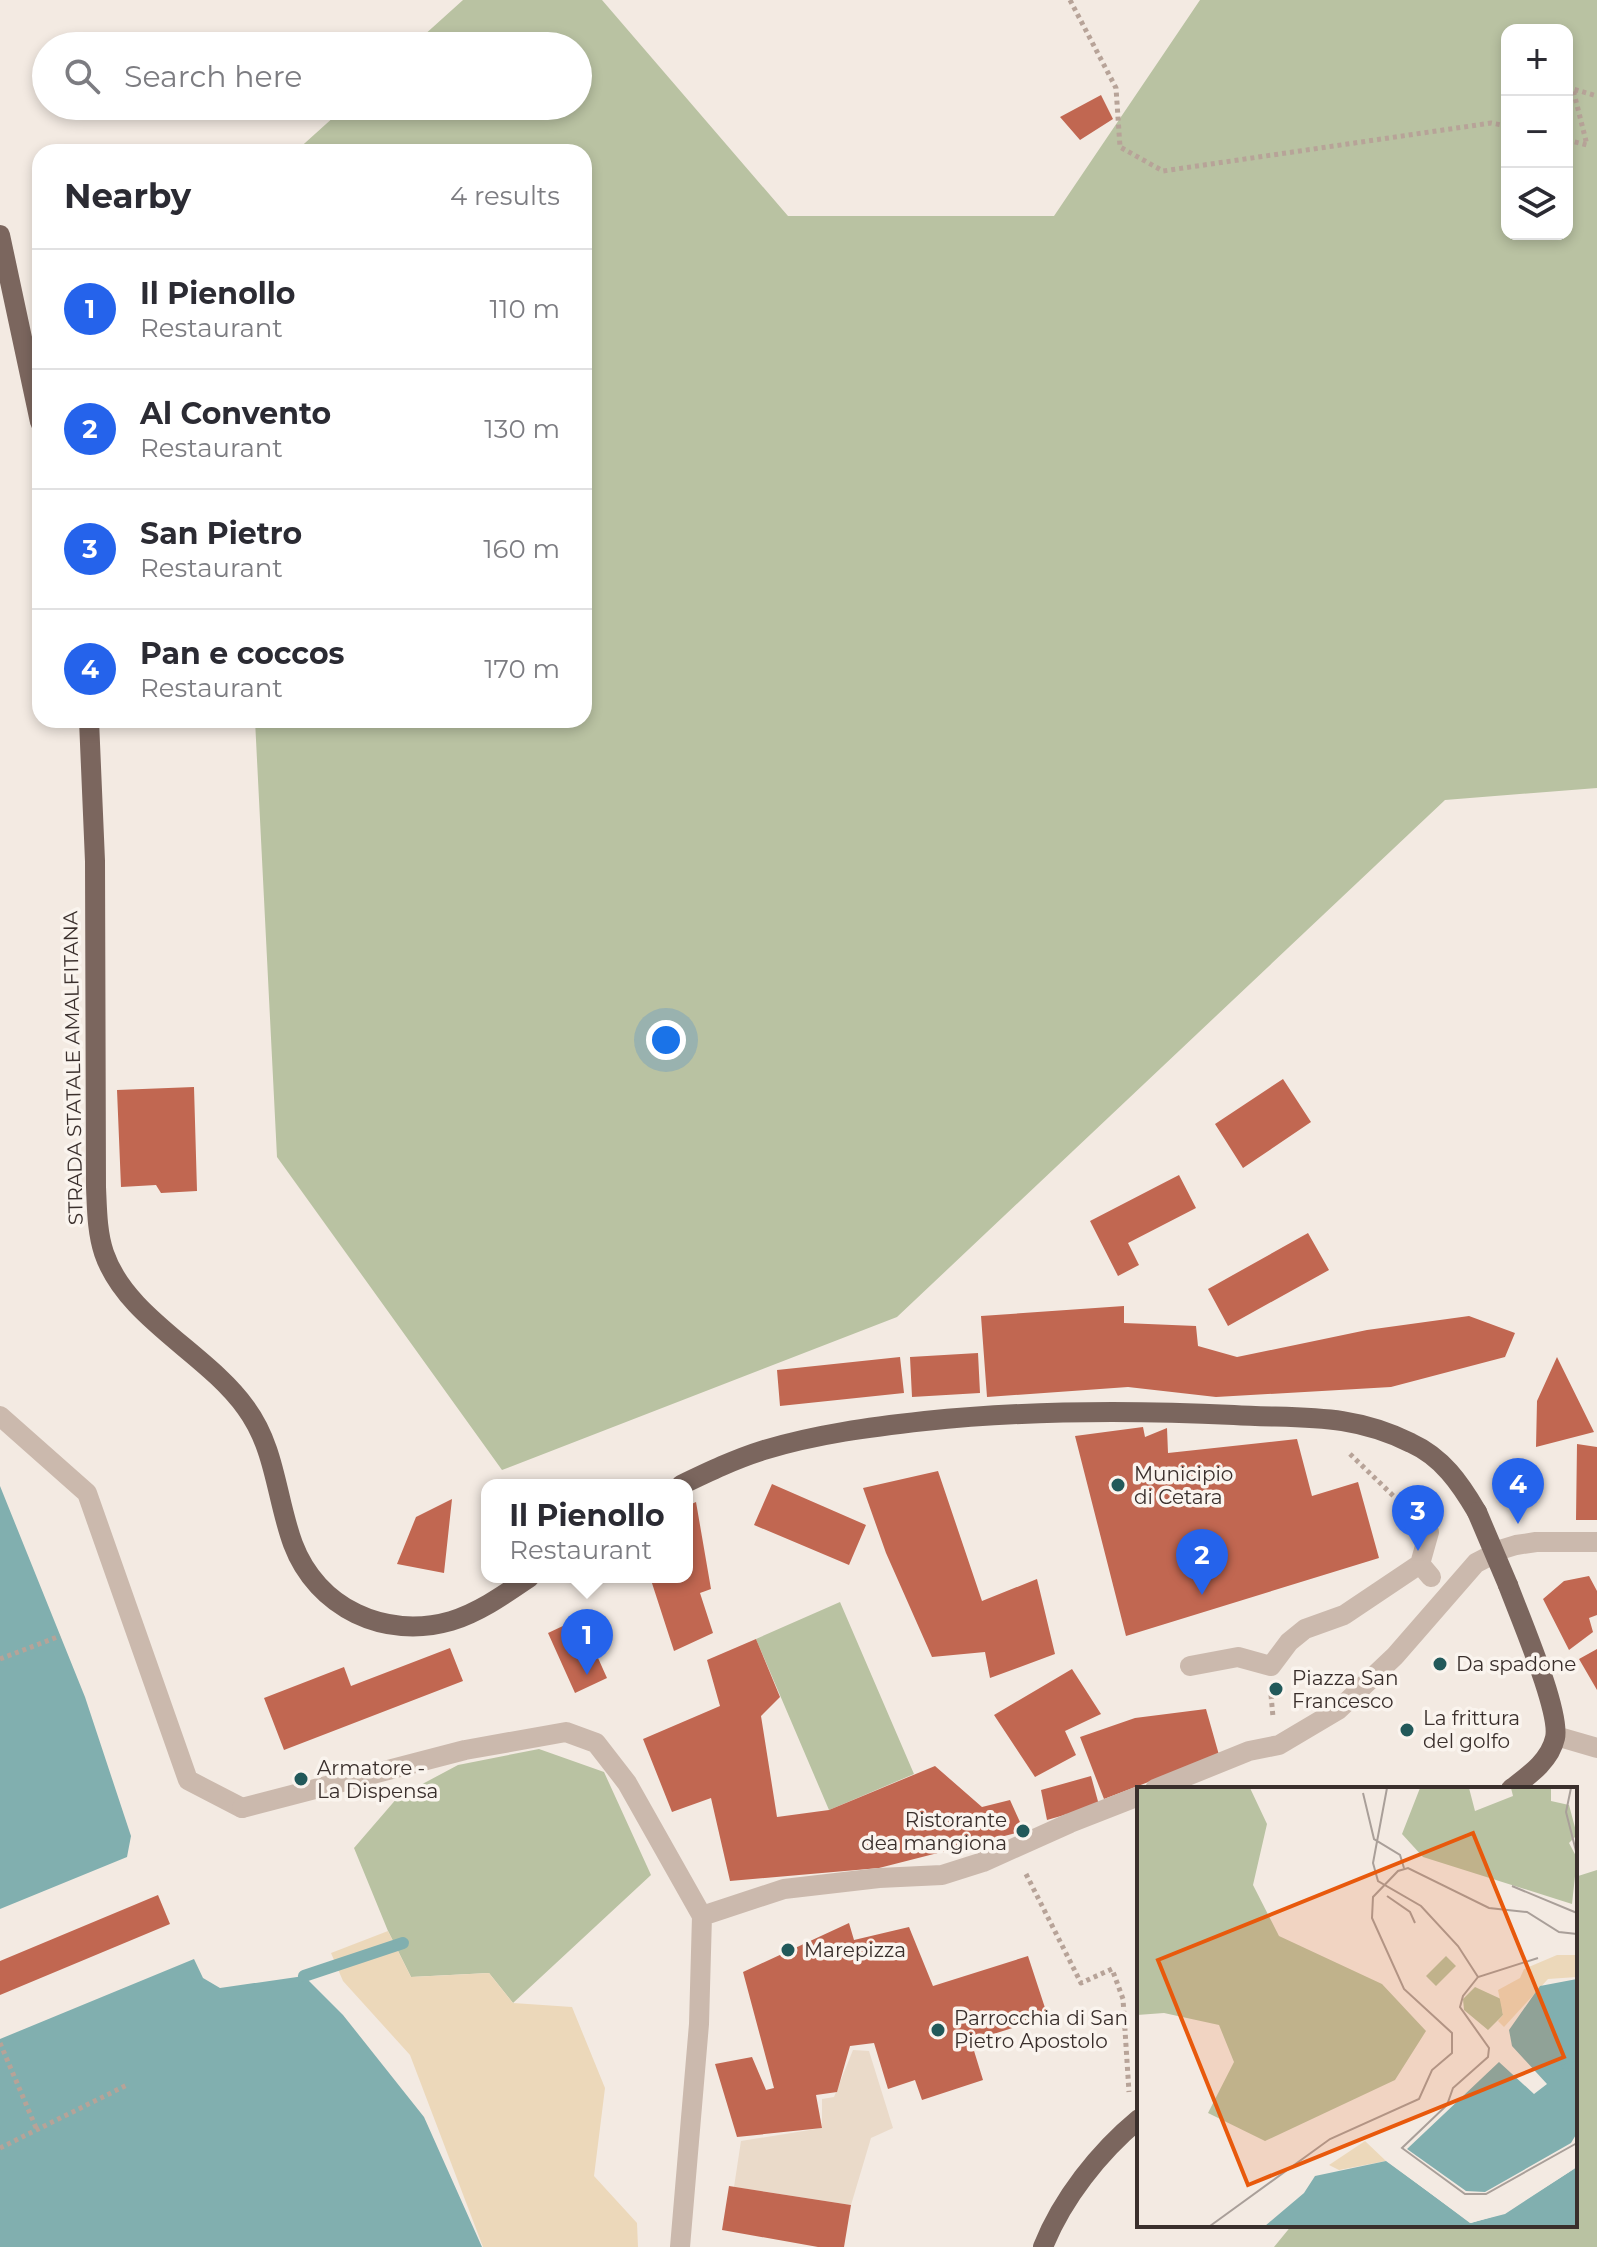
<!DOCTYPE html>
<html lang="en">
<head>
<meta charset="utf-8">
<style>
	body { margin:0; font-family:Montserrat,sans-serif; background:#f2f2f3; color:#2b2b33 }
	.controls { position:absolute; right:24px; top:24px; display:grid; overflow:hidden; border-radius:16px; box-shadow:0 4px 12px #0003 }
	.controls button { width:72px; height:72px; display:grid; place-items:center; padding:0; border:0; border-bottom:2px solid #e1e1e2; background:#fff; color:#2b2b33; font:40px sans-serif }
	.you { position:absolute; left:666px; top:1040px; width:28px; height:28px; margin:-20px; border:6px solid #fff; border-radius:50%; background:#1a73e8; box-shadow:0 0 0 12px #1a73e833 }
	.badge { display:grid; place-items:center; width:52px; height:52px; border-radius:50%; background:#2563eb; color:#fff; font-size:26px; font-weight:700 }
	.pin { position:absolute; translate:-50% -66px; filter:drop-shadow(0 2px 4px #0008) }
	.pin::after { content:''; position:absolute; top:42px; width:28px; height:24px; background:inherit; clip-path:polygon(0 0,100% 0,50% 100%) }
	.popup { position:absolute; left:481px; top:1479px; width:212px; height:104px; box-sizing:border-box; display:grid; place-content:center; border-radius:16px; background:#fff; filter:drop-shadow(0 2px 6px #0005); font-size:26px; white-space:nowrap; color:#7c7c81 }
	.popup b { font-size:30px; color:#2b2b33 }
	.popup::after { content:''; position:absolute; left:50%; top:100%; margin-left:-16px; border:16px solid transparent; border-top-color:#fff }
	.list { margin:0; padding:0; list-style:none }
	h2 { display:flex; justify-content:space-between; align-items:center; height:104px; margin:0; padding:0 32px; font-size:34px }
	h2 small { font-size:26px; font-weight:400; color:#7c7c81 }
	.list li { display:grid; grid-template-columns:52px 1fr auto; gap:24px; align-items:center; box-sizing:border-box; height:120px; padding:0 32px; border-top:2px solid #e1e1e2 }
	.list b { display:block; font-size:30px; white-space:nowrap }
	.list p { margin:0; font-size:26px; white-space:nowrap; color:#7c7c81 }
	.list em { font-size:26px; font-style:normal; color:#7c7c81 }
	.icon { flex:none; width:44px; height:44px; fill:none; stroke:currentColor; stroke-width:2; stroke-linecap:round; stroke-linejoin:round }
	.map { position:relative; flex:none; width:1597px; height:2247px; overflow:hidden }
	.search { position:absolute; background:#fff; box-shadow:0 4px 12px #0003; left:32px; top:32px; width:560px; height:88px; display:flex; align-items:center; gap:20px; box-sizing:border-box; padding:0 28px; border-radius:44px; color:#7c7c81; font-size:30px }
	.panel { position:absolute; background:#fff; box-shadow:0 4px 12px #0003; left:32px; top:144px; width:560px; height:584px; border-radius:24px }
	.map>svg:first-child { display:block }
</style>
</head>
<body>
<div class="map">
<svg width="1597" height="2247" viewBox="0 0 1597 2247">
	<rect width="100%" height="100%" fill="#f3eae2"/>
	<path fill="#b9c2a2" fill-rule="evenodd" d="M463,0H602L788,216H1054L1200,0H1597V788L1445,800L897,1317L502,1470L277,1157L255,720H584V152H295L346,106H578V46H412ZM1507,30H1567V234H1507Z
		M840,1602L914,1774L829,1810L756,1639Z
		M539,1749L604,1772L651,1875L513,2003L489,1973L411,1977L388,1931L354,1848L398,1797L458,1765Z
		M1597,1870V2247H1274L1292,2225H1575V1877Z"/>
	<path fill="#ecd8ba" d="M388,1931L411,1977L489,1973L513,2003L572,2007L605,2088L594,2176L637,2223L638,2247H483L410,2055L343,1981L331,1953Z"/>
	<path fill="#eadac9" d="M853,2050L869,2051L893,2128L871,2138L851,2205L734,2187L741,2141L822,2128V2099L834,2097Z"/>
	<path fill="#81afaf" d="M0,1486L85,1697L131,1836L127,1857L0,1909Z
		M194,1959L203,1978L220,1988L304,1976L343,2015L424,2117L482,2247H0V2039Z"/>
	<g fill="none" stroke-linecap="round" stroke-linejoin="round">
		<path stroke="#81afaf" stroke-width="12" d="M304,1976L403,1943"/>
	</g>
	<path fill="#c16751" d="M1101,95L1113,119L1080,140L1060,117Z
		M1283,1079L1311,1122L1243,1168L1215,1124Z
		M194,1087L197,1191L161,1193L156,1185L121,1187L117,1090Z
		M1179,1175L1196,1208L1128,1243L1139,1265L1118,1276L1090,1221Z
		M1308,1233L1329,1270L1228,1326L1208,1289Z
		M1124,1306V1323L1196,1326L1198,1346L1237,1357L1367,1330L1469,1316L1515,1333L1505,1357L1391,1387L1216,1397L1128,1387L987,1397L981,1316Z
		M978,1353L980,1393L912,1397L910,1357Z
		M900,1357L904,1393L780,1406L777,1370Z
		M1557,1357L1594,1432L1536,1447L1537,1401Z
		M1143,1427L1145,1437L1167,1428L1168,1453L1297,1439L1312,1496L1358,1482L1379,1558L1126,1636L1075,1436Z
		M1577,1444L1597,1447V1520H1576Z
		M938,1471L982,1601L1037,1579L1055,1654L990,1678L985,1652L932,1657L886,1553L863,1488Z
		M772,1484L866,1525L849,1565L754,1525Z
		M452,1499L444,1573L397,1564L416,1517Z
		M696,1502L711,1589L700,1593L713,1633L674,1651L650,1577H687V1506Z
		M1589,1576L1597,1591V1615L1589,1618L1593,1632L1569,1650L1543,1599L1564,1581Z
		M580,1618L607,1678L575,1693L548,1633Z
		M756,1639L780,1697L761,1716L777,1817L829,1810L935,1766L982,1807L1010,1800L1024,1831L879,1868L730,1881L711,1798L672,1812L643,1739L720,1706L707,1660Z
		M450,1648L463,1681L284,1750L264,1698L344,1667L351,1686Z
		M1597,1649V1690L1579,1659Z
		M1072,1669L1101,1714L1065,1731L1076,1755L1035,1777L994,1715Z
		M1206,1709L1219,1755L1104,1799L1080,1737L1135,1718Z
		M1091,1776L1099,1805L1047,1820L1041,1790Z
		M158,1895L170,1924L0,1995V1961Z
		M849,1923L854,1940L909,1927L933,1986L1028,1956L1048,2017L971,2041L983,2080L922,2100L915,2080L888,2089L874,2043L850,2046L837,2092L816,2095L822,2128L737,2137L715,2064L752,2057L766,2090L774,2088L743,1972Z
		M729,2186L851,2205L844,2247H818L722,2230Z"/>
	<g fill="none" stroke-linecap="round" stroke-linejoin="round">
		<path stroke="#b7a398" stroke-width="5" stroke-dasharray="4 4" stroke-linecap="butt" d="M1070,0L1116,88L1120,147L1163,171L1491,123L1507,126
			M1567,140L1587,145L1573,89L1597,96
			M1350,1454L1409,1511
			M0,1659L60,1636
			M1271,1695L1273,1717
			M1026,1874L1081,1983L1112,1969L1123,1999L1129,2092
			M0,2043L37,2130
			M0,2148L129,2084"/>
		<path stroke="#cbb9ad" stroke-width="20" d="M0,1416L87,1493L188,1780L242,1808"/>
		<path stroke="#cbb9ad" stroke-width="20" d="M1429,1532L1420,1564L1431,1577
			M1190,1666L1238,1657L1271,1666L1289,1642L1305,1629L1344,1615L1420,1564
			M1556,1736L1597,1748
			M1155,1789L1249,1751L1279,1745L1338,1710L1395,1656L1476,1563L1503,1549L1516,1545L1536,1542H1597
			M242,1808L465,1750L566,1732L596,1743L627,1783L702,1916L699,2024L680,2247
			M702,1916L784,1889L879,1878L942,1875L983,1862L1070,1823L1139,1796"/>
		<path stroke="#7b665e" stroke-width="20" d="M0,235L40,422
			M89,720L95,861L96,1187C97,1209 97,1232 104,1253C126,1318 207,1353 246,1408C276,1449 276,1498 293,1544C317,1608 385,1640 451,1621C480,1612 505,1594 530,1577
			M681,1485C708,1472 735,1459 764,1450C817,1434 871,1427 925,1421C1030,1410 1129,1410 1234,1415C1300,1419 1349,1412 1411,1443C1442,1457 1460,1483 1477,1512
			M1508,1585C1519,1615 1561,1712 1555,1738C1550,1761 1528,1776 1511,1789
			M1043,2247C1062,2199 1099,2152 1139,2119"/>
		<path stroke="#7b665e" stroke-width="20" d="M1477,1512L1508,1585"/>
	</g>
	<g fill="#22595a" stroke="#faf4ee" stroke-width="3">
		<circle cx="1118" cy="1485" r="8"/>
		<circle cx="1440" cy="1664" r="8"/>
		<circle cx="1276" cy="1689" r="8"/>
		<circle cx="1407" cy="1730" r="8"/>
		<circle cx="301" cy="1779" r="8"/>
		<circle cx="1023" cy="1831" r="8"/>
		<circle cx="788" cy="1950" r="8"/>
		<circle cx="938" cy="2030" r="8"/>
	</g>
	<g text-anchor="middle" stroke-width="7" stroke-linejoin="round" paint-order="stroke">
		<g font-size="20" fill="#3a2f2c" stroke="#faf4ee">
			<text transform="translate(73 1068) rotate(-91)" y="7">STRADA STATALE AMALFITANA</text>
		</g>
		<g font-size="20" fill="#3a2f2c" stroke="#faf4ee" text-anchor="start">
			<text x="1134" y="1481">Municipio<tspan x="1134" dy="23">di Cetara</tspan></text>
			<text x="1456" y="1671">Da spadone</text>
			<text x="1292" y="1685">Piazza San<tspan x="1292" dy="23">Francesco</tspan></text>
			<text x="1423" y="1725">La frittura<tspan x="1423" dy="23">del golfo</tspan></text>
			<text x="317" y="1775">Armatore -<tspan x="317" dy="23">La Dispensa</tspan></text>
			<text x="1007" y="1827" text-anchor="end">Ristorante<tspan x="1007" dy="23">dea mangiona</tspan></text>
			<text x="804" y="1957">Marepizza</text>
			<text x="954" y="2025">Parrocchia di San<tspan x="954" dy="23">Pietro Apostolo</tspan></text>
		</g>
	</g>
	<g transform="translate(1137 1787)">
		<rect width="440" height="440" fill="#f3eae2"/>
		<path d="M0,1H113L130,37L116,98L142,149L245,197L289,244L258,293L128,354L71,326L97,275L82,238L27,226L0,228ZM283,1H332L338,24L376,9L374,1H414V14L432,18L440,48L432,56L440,71L435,117L286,70L265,47ZM309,169L319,179L299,199L289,189ZM338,200L364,212L366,228L351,243L327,223L326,212Z" fill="#b9c2a2"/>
		<path d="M420,168H440V190L411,192L367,240L361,234L366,228L361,203L383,191L387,182ZM228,354L249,374L202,383L192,378Z" fill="#ecd8ba"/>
		<path d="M440,192V346L434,356L348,405L329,404L270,362L362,275L397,307L410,297L375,259L372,243L403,199ZM249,374L334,436L368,426L440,380V439H128L167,406L178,389Z" fill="#81afaf"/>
		<path d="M246,371L334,432L349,431L440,380L368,427L333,436Z" fill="#f3eae2"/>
		<path fill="none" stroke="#81afaf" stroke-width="4" d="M440,276L425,280L440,279"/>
		<path fill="none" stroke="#a99f99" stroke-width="2" d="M250,1L236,76L241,94L284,119L321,159L341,190M434,1L429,25L440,68M226,6L237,52L263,68L267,81M375,99L440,126M250,109L273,125L278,136M401,171L341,190L326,209L323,220L352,261L351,270L316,301L310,318L265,361L328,407H349L440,356M73,439L193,352L282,312L295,283L315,266V246L267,202L235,131L236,110L261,84L271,81L352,121L390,125L422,145L440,147"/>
		<path fill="#e8590c" fill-opacity="0.15" stroke="#e8590c" stroke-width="4" d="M336,46L427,270L111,398L21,173Z"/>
		<rect width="440" height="440" fill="none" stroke="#3a2f2c" stroke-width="4"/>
	</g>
</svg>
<div class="controls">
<button>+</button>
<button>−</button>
<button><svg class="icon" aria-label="layers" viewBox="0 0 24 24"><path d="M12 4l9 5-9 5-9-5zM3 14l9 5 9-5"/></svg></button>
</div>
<div class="you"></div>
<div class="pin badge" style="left:587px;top:1675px">1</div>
<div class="popup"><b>Il Pienollo</b>Restaurant</div>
<div class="pin badge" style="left:1202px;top:1595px">2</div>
<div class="pin badge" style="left:1418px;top:1551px">3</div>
<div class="pin badge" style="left:1518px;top:1524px">4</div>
<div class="search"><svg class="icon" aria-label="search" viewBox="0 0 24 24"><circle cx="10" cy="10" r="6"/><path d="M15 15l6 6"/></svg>Search here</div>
<section class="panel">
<h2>Nearby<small>4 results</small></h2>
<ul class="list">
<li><span class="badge">1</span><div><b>Il Pienollo</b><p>Restaurant</p></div><em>110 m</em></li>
<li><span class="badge">2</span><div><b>Al Convento</b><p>Restaurant</p></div><em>130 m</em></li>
<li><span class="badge">3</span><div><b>San Pietro</b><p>Restaurant</p></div><em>160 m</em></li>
<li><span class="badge">4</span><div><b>Pan e coccos</b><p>Restaurant</p></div><em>170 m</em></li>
</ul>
</section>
</div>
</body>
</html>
